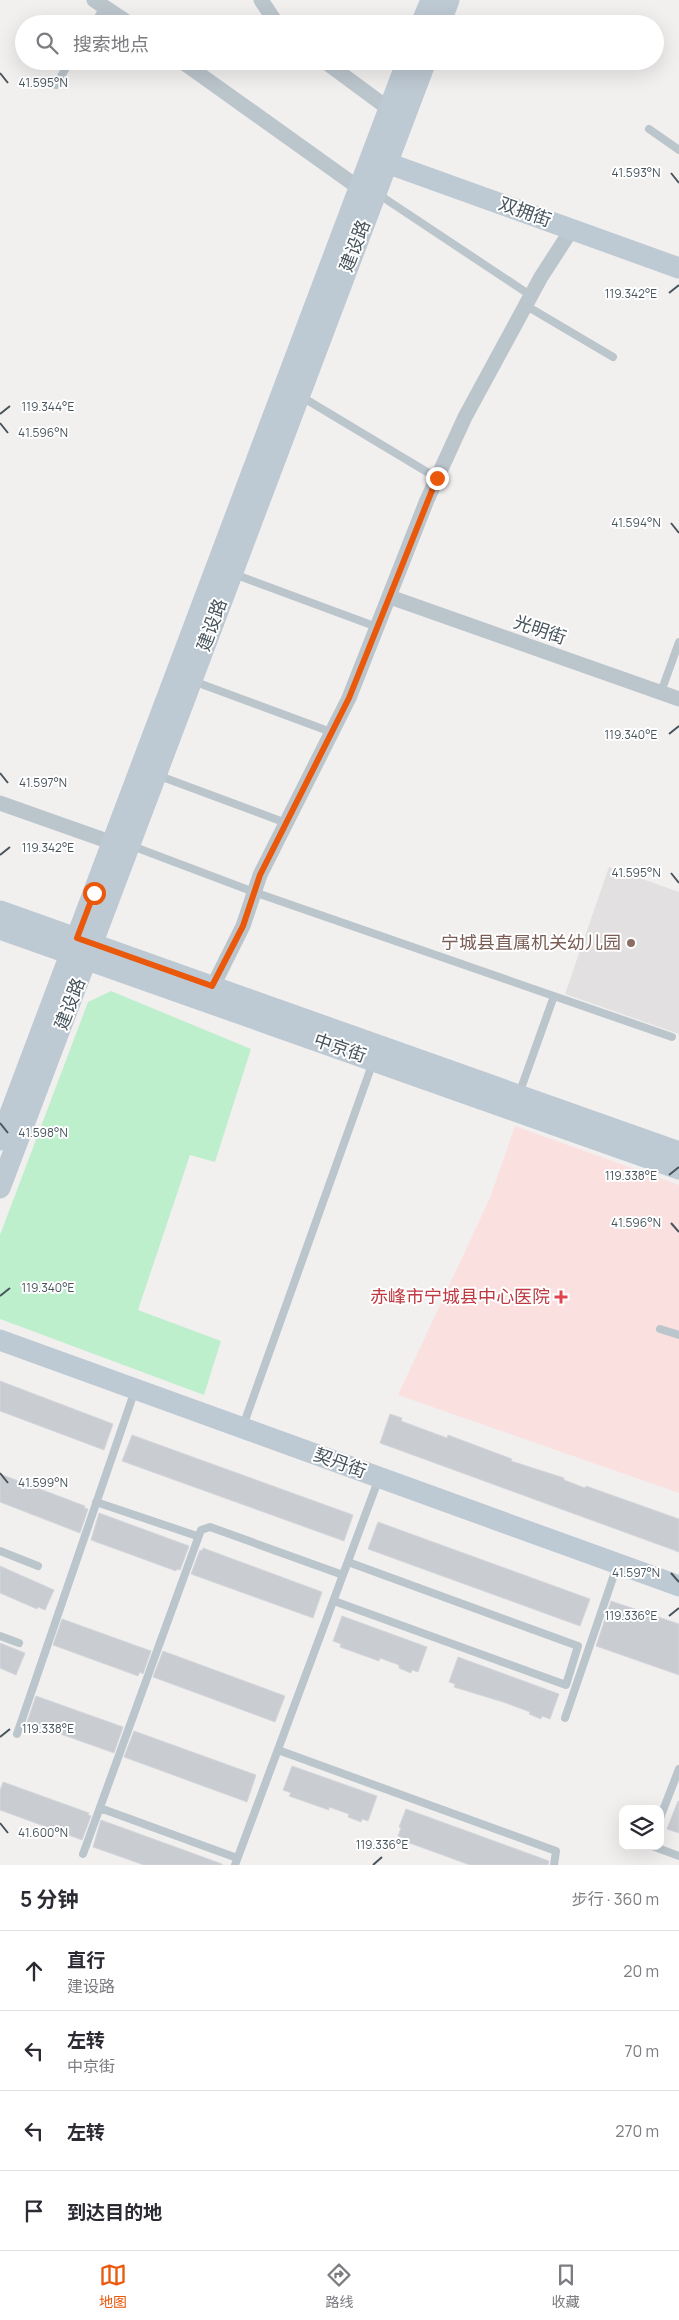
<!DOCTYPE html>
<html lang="zh">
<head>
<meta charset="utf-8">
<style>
	body { margin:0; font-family:Manrope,"Noto Sans SC",sans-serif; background:#f7f7f7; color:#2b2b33 }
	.controls { position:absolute; right:15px; bottom:15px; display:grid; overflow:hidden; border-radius:10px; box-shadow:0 5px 20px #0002 }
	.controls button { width:45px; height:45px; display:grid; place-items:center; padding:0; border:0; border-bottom:1px solid #e1e1e2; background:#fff; color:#2b2b33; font:25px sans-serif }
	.stop { position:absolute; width:15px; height:15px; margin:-11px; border:4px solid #ea580c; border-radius:50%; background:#fff }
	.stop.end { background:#ea580c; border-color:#fff; box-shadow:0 1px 5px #0008 }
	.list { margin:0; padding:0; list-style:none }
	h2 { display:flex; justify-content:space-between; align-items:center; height:65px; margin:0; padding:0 20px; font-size:21px }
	h2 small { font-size:16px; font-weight:400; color:#7c7c81 }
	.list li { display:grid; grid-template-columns:32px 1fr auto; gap:15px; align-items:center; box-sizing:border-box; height:80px; padding:0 20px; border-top:1px solid #e1e1e2 }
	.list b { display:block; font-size:19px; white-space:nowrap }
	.list p { margin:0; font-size:16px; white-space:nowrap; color:#7c7c81 }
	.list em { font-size:16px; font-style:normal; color:#7c7c81 }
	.icon { flex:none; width:28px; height:28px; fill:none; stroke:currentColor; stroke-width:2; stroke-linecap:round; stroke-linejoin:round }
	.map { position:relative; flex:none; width:679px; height:1865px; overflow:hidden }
	.search { position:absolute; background:#fff; box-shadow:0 5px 20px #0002; left:15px; right:15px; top:15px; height:55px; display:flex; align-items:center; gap:12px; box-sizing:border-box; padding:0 18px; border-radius:28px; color:#7c7c81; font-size:19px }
	.sheet { height:385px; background:#fff }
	nav { display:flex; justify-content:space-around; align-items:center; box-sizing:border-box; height:70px; border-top:1px solid #e1e1e2; background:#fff; font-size:14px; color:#7c7c81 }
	nav a { display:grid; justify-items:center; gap:2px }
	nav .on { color:#ea580c }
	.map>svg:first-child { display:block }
</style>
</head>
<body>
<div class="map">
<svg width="679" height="1865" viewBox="0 0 679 1865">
	<rect width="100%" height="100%" fill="#f2efef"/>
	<path fill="#e3e0e1" d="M609,867L679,892V1034L565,994Z"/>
	<path fill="#fbe0e0" d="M515,1126L679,1185V1493L398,1395L490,1198Z"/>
	<path fill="#beefcd" d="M111,991L251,1049L215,1162L190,1155L138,1310L221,1341L204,1395L0,1319V1235L88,1002Z"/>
	<path fill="#c9cdd2" stroke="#d3d6db" d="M0,1381L113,1424L104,1450L0,1411Z
		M390,1414L402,1418L401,1421L447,1438L448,1435L512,1459L511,1461L564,1478V1480L585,1488L586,1486L679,1519V1552L380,1443Z
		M132,1435L353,1515L344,1541L122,1461Z
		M0,1474L85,1506L84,1508L88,1509L80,1533L0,1502Z
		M99,1513L189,1546L180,1570L177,1569L176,1571L91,1540Z
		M378,1522L590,1599L580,1626L368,1549Z
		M203,1548L322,1592L313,1618L191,1574L200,1550L202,1551Z
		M0,1566L54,1590L45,1610L38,1607L37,1609L0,1593Z
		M611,1601L679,1624V1675L596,1646Z
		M342,1616L427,1647L418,1672L412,1670L411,1673L399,1668V1665L380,1658L379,1661L340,1647L341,1644L333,1641Z
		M62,1619L151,1651L143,1674L140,1672L138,1676L53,1645Z
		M0,1643L25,1653L16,1675L0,1668Z
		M163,1651L285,1696L275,1722L153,1677Z
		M458,1657L559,1694L550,1719L542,1716L541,1719L529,1714L530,1712L503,1702L454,1687L455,1684L449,1682Z
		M36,1696L123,1727L114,1753L27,1722Z
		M134,1731L256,1775L247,1802L124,1757Z
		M292,1766L377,1796L368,1821L362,1819L361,1822L348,1817L349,1814L329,1807V1810L289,1796L291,1793L283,1790Z
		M3,1782L89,1813L88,1815L91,1816L82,1840L0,1810V1791Z
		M678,1801H679V1833L667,1829Z
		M406,1809L549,1861L548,1865H470L404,1841L405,1839L398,1836L401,1828L399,1827Z
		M101,1820L222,1864V1865H144L93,1847Z"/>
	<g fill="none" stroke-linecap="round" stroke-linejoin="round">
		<path stroke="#bbc5cc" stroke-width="8" d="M94,24L104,7
			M56,85L70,61
			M649,129L679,150
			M378,194L530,295
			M525,305L613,357
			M302,397L437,478
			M234,574L377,627
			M193,681L331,732
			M661,692L679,642
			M157,775L286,823
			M132,846L254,892L672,1037
			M519,1094L554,996
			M660,1329L679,1335
			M243,1426L373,1062
			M96,1502L197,1536
			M0,1551L38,1566
			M334,1601L566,1685L578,1646L348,1562
			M0,1636L19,1643
			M565,1718L617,1566
			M17,1734L135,1390
			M278,1750L556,1851L554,1865
			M100,1808L237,1858
			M660,1818L679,1769
			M652,1846L679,1856
			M83,1854L201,1530L210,1527L343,1575
			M235,1865L379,1478"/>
		<path stroke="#bbc5cc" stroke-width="15" d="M94,0L130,24
			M261,0L277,24
			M181,61L359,188
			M324,61L389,109
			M390,597L679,699
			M0,803L113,843
			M213,986L243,926L260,875L349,698L427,500L465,417L541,277L572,229"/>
		<path stroke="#bdc9d3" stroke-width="21" d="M421,24L431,0
			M440,24L449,0
			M373,158L679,268
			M0,911L679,1152
			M0,929L679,1169
			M0,1140L407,61
			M0,1188L426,61
			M0,1340L679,1586"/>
	</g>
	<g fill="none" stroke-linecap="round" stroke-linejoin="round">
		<path stroke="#ea580c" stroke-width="6" d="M94,893L77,938L212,986L243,926L260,875L349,698L437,478"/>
	</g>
	<path fill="none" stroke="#47545c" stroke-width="2" d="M0,73L8,83M671,173L679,183M669,293L679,285M0,414L10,406M0,423L8,433M671,523L679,533M669,734L679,726M0,773L8,783M0,855L10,847M671,873L679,883M0,1123L8,1133M669,1175L679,1167M671,1223L679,1232M0,1296L10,1288M0,1473L8,1483M671,1573L679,1582M669,1616L679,1608M0,1737L10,1729M0,1823L8,1833M373,1865L382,1857"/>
	<circle fill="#8d6e63" stroke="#fff" stroke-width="2" cx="631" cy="943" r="5"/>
	<path fill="#e0444e" stroke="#fff" stroke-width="2" d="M558.5 1289.5h5v5h5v5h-5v5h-5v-5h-5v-5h5z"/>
	<g text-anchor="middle" stroke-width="4" stroke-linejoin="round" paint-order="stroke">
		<g font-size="18" fill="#47545c" stroke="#fff">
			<text transform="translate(525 212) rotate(20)" y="6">双拥街</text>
			<text transform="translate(355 246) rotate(-69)" y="6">建设路</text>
			<text transform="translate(212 625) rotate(-70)" y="6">建设路</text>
			<text transform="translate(540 630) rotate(19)" y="6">光明街</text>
			<text transform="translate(70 1004) rotate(-69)" y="6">建设路</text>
			<text transform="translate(340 1048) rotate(19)" y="6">中京街</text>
			<text transform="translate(340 1463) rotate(20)" y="6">契丹街</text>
		</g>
		<g font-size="18" fill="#785e54" stroke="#fff" text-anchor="end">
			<text x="621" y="949">宁城县直属机关幼儿园</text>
		</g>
		<g font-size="18" fill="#be3a42" stroke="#fff" text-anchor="end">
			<text x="550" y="1303">赤峰市宁城县中心医院</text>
		</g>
	</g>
	<g font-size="12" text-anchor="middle" fill="#47545c" stroke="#fff" stroke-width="4" stroke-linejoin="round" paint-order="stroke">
		<text x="43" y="87">41.595°N</text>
		<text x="636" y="177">41.593°N</text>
		<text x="631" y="298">119.342°E</text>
		<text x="48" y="411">119.344°E</text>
		<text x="43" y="437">41.596°N</text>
		<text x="636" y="527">41.594°N</text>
		<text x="631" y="739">119.340°E</text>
		<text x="43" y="787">41.597°N</text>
		<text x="48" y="852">119.342°E</text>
		<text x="636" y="877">41.595°N</text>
		<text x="43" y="1137">41.598°N</text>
		<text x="631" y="1180">119.338°E</text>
		<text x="636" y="1227">41.596°N</text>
		<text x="48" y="1292">119.340°E</text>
		<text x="43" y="1487">41.599°N</text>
		<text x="636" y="1577">41.597°N</text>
		<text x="631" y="1620">119.336°E</text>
		<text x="48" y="1733">119.338°E</text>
		<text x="43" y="1837">41.600°N</text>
		<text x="382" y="1849">119.336°E</text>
	</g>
</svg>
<div class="controls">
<button><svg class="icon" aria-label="layers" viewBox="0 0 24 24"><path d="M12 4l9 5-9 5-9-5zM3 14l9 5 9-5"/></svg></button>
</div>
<div class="stop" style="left:94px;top:893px"></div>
<div class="stop end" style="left:437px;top:478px"></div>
<div class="search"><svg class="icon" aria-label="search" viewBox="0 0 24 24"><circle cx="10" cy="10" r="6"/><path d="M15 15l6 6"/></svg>搜索地点</div>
</div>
<section class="sheet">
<h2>5 分钟<small>步行 · 360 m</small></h2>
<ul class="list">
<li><svg class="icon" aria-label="ahead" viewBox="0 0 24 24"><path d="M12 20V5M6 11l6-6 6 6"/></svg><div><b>直行</b><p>建设路</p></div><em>20 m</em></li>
<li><svg class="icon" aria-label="left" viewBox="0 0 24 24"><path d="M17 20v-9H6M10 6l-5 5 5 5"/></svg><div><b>左转</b><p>中京街</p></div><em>70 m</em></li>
<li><svg class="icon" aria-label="left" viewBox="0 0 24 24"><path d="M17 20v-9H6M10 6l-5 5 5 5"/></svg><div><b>左转</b></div><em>270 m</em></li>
<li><svg class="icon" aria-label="arrive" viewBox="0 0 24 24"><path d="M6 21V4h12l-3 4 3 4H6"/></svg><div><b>到达目的地</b></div></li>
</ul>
</section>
<nav>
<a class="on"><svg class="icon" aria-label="map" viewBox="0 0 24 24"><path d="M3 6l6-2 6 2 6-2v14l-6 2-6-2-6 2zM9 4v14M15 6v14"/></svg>地图</a>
<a><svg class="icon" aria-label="directions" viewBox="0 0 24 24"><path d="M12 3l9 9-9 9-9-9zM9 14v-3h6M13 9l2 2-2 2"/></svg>路线</a>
<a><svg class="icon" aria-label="saved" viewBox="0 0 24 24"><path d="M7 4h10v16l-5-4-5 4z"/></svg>收藏</a>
</nav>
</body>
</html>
